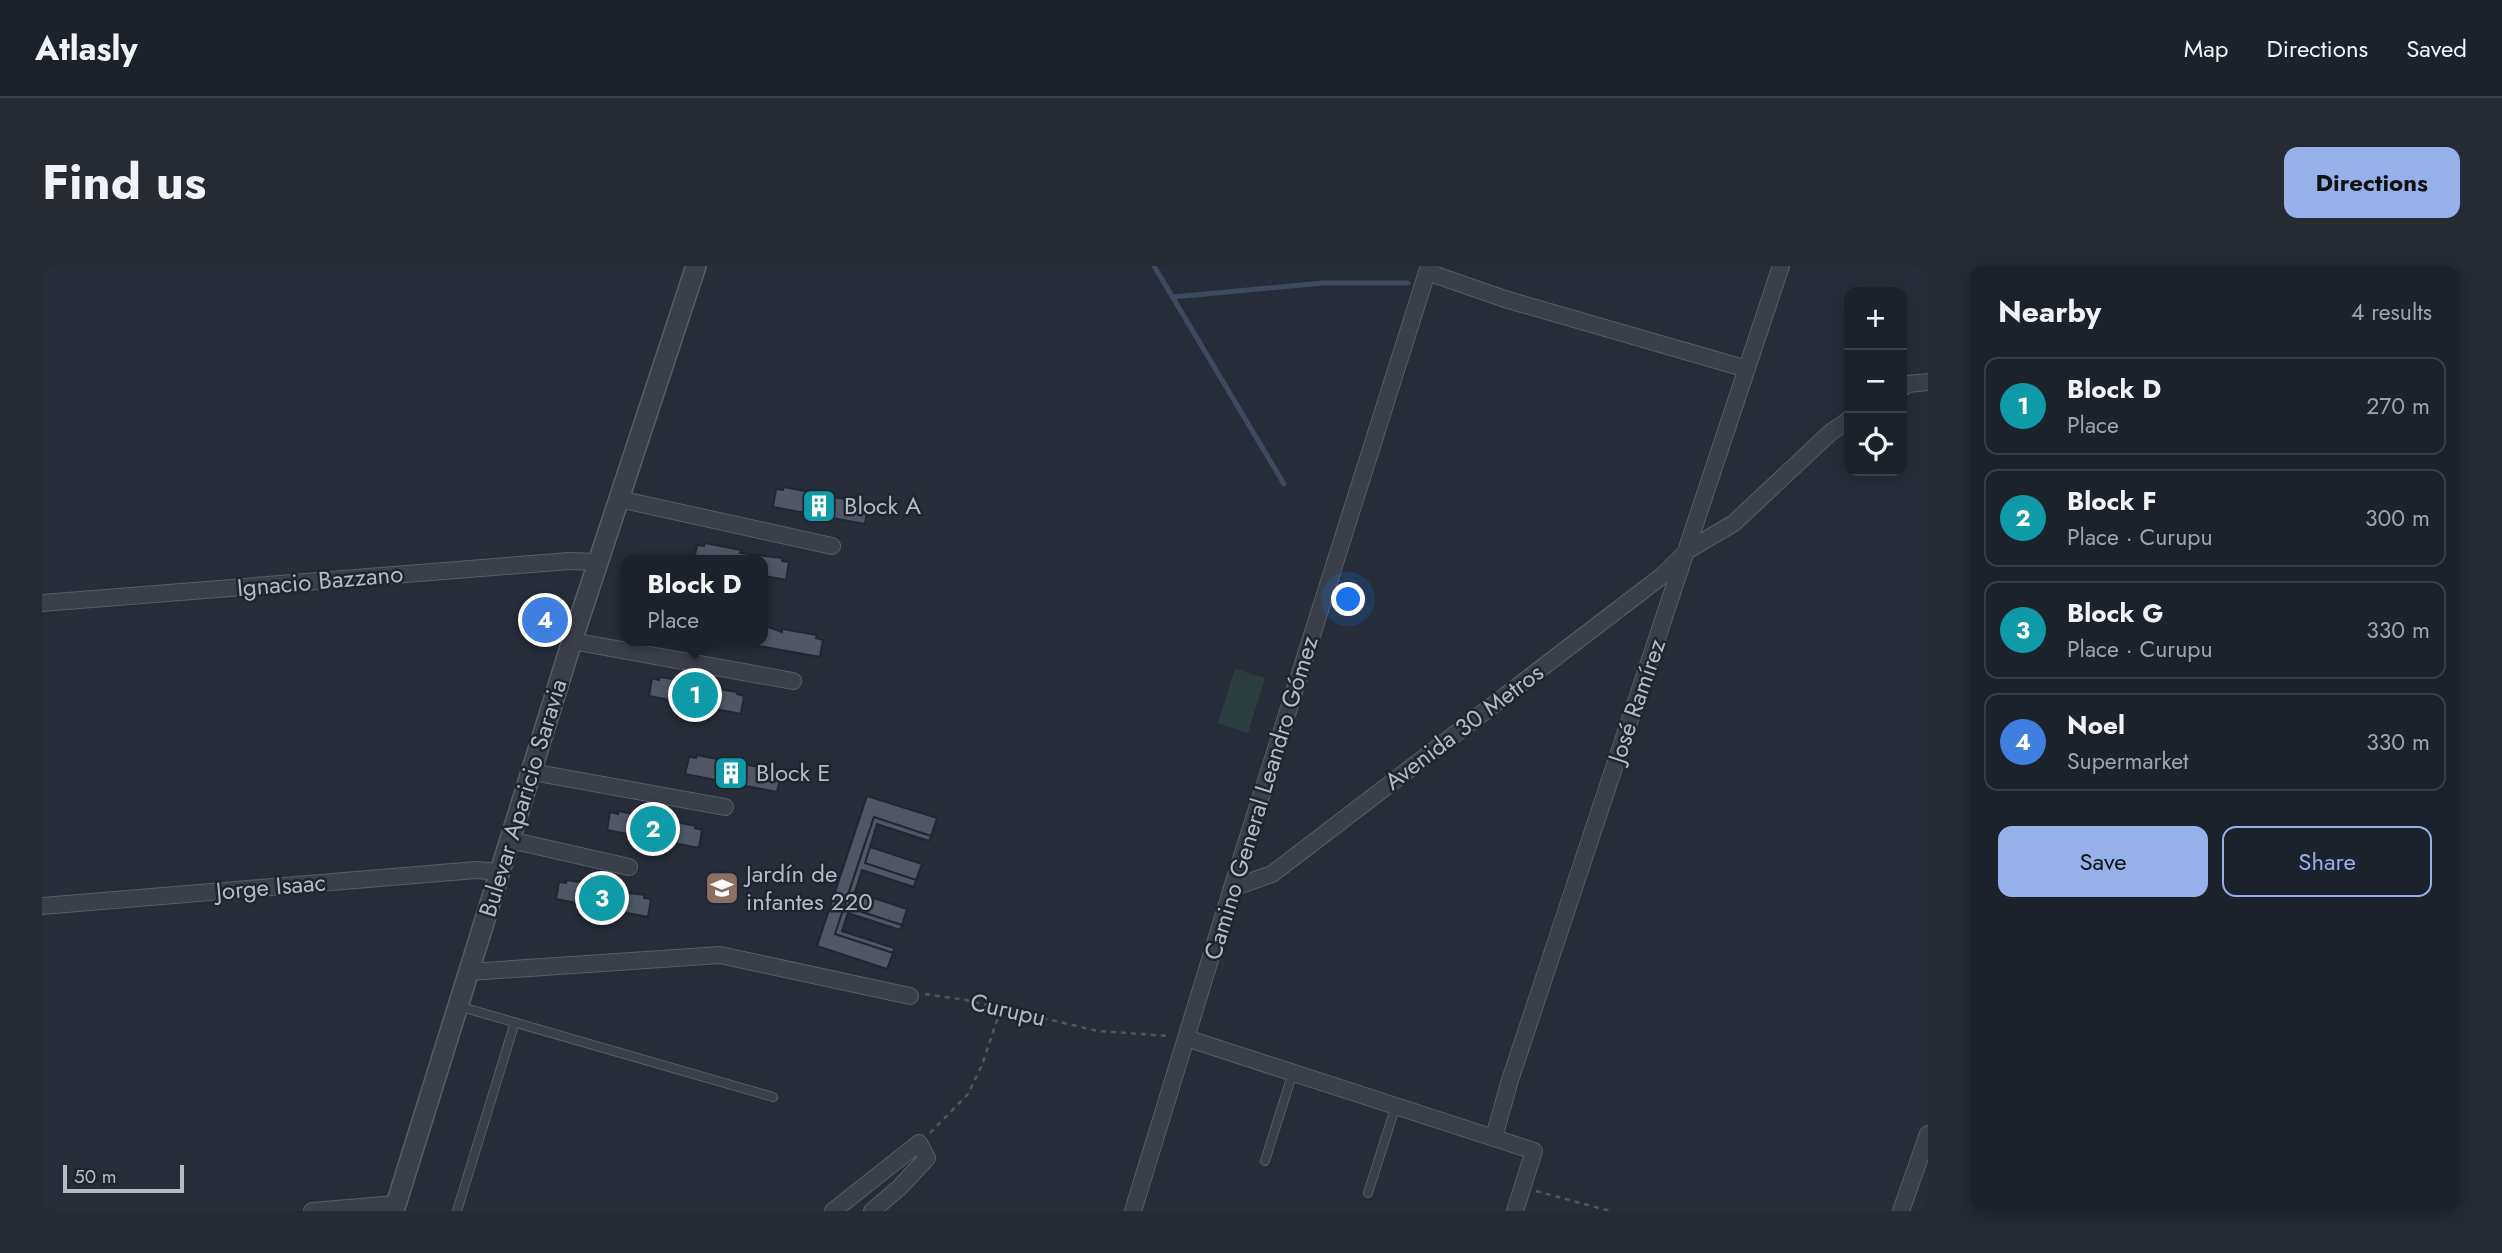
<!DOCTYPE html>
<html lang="en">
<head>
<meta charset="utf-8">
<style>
	body { margin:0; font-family:Jost,sans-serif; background:#252a33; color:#f1f3f6 }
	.controls { position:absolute; right:21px; top:21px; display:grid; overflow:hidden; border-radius:14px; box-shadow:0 4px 18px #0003 }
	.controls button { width:63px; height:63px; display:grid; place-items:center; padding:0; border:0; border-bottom:2px solid #3a3f47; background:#1c222b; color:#f1f3f6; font:35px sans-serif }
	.scale { position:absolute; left:21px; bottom:18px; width:121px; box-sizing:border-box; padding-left:7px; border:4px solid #b5bac5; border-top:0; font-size:19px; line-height:24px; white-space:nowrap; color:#b5bac5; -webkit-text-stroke:5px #1f242f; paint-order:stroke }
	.you { position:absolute; left:1307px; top:334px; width:24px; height:24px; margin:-18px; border:5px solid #fff; border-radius:50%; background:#1a73e8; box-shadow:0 0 0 10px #1a73e833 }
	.badge { display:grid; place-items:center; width:46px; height:46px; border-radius:50%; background:#96b0ea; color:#fff; font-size:23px; font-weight:700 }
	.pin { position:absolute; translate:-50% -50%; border:4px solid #fff; box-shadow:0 2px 7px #0006 }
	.popup { position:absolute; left:579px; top:289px; width:147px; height:91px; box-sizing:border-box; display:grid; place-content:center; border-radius:14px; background:#1c222b; filter:drop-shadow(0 2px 5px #0005); font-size:23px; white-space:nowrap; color:#a0a4a9 }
	.popup b { font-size:26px; color:#f1f3f6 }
	.popup::after { content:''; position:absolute; left:50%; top:100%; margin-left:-14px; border:14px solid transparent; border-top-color:#1c222b }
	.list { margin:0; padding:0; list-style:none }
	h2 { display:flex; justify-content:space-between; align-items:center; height:91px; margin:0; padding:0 28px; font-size:30px }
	h2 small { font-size:23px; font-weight:400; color:#a0a4a9 }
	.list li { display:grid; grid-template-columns:46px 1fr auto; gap:21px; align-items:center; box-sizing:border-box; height:98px; margin:0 14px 14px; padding:0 14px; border:2px solid #3a3f47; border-radius:14px }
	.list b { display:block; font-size:26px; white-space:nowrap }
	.list p { margin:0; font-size:23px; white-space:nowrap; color:#a0a4a9 }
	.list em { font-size:23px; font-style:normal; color:#a0a4a9 }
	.actions { display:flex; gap:14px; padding:21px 28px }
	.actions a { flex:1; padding:16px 0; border:2px solid #96b0ea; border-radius:14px; text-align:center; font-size:24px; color:#96b0ea }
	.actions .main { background:#96b0ea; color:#111 }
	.icon { flex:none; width:38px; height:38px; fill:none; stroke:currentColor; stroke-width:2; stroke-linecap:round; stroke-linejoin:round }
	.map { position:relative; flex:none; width:1886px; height:945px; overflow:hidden; border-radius:14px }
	header { display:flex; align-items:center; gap:42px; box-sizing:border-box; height:98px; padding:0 35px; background:#1c222b; border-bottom:2px solid #3a3f47 }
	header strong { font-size:33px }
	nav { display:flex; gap:38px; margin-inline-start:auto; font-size:24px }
	.intro { display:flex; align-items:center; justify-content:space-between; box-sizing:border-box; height:168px; padding:0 42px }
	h1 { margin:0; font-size:49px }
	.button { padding:18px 32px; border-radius:14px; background:#96b0ea; color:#111; font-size:24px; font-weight:700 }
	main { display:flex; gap:42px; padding:0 42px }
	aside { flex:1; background:#1c222b; border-radius:14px; box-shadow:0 4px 18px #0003 }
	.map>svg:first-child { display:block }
</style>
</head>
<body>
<header>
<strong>Atlasly</strong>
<nav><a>Map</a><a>Directions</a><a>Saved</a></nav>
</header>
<div class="intro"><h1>Find us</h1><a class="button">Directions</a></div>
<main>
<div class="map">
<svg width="1886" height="945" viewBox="0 0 1886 945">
	<rect width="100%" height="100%" fill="#262d39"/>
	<path fill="#2c3d3f" d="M1193,403L1223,412L1206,467L1176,457Z"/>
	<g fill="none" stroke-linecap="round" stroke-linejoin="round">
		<path stroke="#3e4a60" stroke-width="5" d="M1112,0L1242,218
			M1131,31L1281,17H1366"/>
	</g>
	<path fill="#4f5765" stroke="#212631" stroke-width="2" d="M742,221L778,228L777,231L785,232V230L820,236L819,239L826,240L823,258L731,241L734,223L741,224Z
		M663,277L699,284L698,287L740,292V295L747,296L744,314L723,310L721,294H652L655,279L662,280Z
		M721,359L740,366V363L775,369L774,372L781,374L778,391L689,375H721Z
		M618,411L654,417L653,420L696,426L695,428L702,430L699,448L607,430L610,412L617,414Z
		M655,489L690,496V499L697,500V497L732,504V507L739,508L735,526L643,508L647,491L654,492Z
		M825,530L895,552L889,570L832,551L822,580L793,668L851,687L845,703L775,680Z
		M576,545L612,552L611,555L619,556V553L654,560L653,562L660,564L657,582L565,564L568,546L576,548Z
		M832,551L889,570L887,575L835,558L823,597L874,614L872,621L820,604L808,642L860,659L858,664L806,647L800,665L852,682L851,687L793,668Z
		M828,581L880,598L874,614L823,597Z
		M525,614L561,620L560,624L603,629L602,632L609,633L606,651L514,633L517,616L524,617Z
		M813,626L865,643L860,659L808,642Z"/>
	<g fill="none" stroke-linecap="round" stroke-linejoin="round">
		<g stroke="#585d68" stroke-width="10">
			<path id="service" d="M416,740L731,831
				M1223,895L1251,806
				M1326,927L1354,839
				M415,945L473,756"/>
		</g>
		<g stroke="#585d68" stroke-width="18">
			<path id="minor" d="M1385,6L1463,33L1705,103
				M1860,122L1866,118L1886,116
				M577,233L790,280
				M0,337L527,295L557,296
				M530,375L751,415
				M490,506L683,541
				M468,574L587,601
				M1190,622L1230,608L1620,310L1645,285L1692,257L1789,166L1807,154
				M0,640L434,604L458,606
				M427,706L678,689L868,730
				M1144,772L1492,885L1473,945
				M1452,871L1468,814L1739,0
				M270,945L354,938
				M791,945L877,877L885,892L858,921L830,945
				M1091,945L1190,622L1387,0
				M1859,945L1886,868"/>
		</g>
		<g stroke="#585d68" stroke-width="22">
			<path id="tertiary" d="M352,945L530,375L654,0"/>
		</g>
		<path stroke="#4a585c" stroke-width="2.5" stroke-dasharray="5 5" stroke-linecap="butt" d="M883,728L924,734L1056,765L1127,770
			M888,867L926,828L940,799L959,742
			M1494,925L1568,945"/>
		<use href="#service" stroke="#3a3f4a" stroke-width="8"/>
		<use href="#minor" stroke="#3a3f4a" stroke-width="16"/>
		<use href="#tertiary" stroke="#3a3f4a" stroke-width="19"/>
	</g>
	<defs>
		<g id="building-square" transform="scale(1.75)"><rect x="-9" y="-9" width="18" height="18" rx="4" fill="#0f9aa8" stroke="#1f242f"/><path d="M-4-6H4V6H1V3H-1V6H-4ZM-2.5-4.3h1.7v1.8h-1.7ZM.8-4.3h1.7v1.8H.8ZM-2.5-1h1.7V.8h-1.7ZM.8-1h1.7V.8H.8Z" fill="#fff"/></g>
		<g id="school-square" transform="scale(1.75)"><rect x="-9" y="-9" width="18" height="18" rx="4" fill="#8d6e63" stroke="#1f242f"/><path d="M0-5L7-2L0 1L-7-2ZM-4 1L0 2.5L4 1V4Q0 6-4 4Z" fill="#fff"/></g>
	</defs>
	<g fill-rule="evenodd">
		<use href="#building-square" x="777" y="240"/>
		<use href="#building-square" x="689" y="507"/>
		<use href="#school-square" x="680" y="622"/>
	</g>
	<g text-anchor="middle" stroke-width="5" stroke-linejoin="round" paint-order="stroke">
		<g font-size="24" fill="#b5bac5" stroke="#1f242f" text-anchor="start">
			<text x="802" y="248">Block A</text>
			<text x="714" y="515">Block E</text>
			<text x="704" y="616">Jardín de<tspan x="704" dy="28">infantes 220</tspan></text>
		</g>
		<g font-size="24" fill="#b5bac5" stroke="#1f242f">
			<text transform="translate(278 315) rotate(-5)" y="8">Ignacio Bazzano</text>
			<text transform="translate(1595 435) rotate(-71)" y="8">José Ramírez</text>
			<text transform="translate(1422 461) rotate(-37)" y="8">Avenida 30 Metros</text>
			<text transform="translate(481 532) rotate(-73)" y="8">Bulevar Aparicio Saravia</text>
			<text transform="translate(1219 532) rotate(-73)" y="8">Camino General Leandro Gómez</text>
			<text transform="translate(229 621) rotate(-5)" y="8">Jorge Isaac</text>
			<text transform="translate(966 744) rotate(13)" y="8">Curupu</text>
		</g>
	</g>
</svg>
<div class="controls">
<button>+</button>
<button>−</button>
<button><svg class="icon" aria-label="locate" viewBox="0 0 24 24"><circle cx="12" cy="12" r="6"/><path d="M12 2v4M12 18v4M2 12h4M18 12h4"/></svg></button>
</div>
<div class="scale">50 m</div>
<div class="you"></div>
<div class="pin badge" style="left:653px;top:429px;background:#0f9aa8">1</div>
<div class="popup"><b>Block D</b>Place</div>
<div class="pin badge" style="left:611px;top:563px;background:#0f9aa8">2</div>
<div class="pin badge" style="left:560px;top:632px;background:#0f9aa8">3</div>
<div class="pin badge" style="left:503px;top:354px;background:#3f7fe0">4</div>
</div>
<aside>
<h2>Nearby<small>4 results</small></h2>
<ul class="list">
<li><span class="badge" style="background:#0f9aa8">1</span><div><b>Block D</b><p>Place</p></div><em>270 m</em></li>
<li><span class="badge" style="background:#0f9aa8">2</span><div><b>Block F</b><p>Place · Curupu</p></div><em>300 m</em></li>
<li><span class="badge" style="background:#0f9aa8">3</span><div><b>Block G</b><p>Place · Curupu</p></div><em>330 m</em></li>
<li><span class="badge" style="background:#3f7fe0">4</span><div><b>Noel</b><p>Supermarket</p></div><em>330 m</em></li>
</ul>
<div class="actions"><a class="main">Save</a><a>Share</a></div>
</aside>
</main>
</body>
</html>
